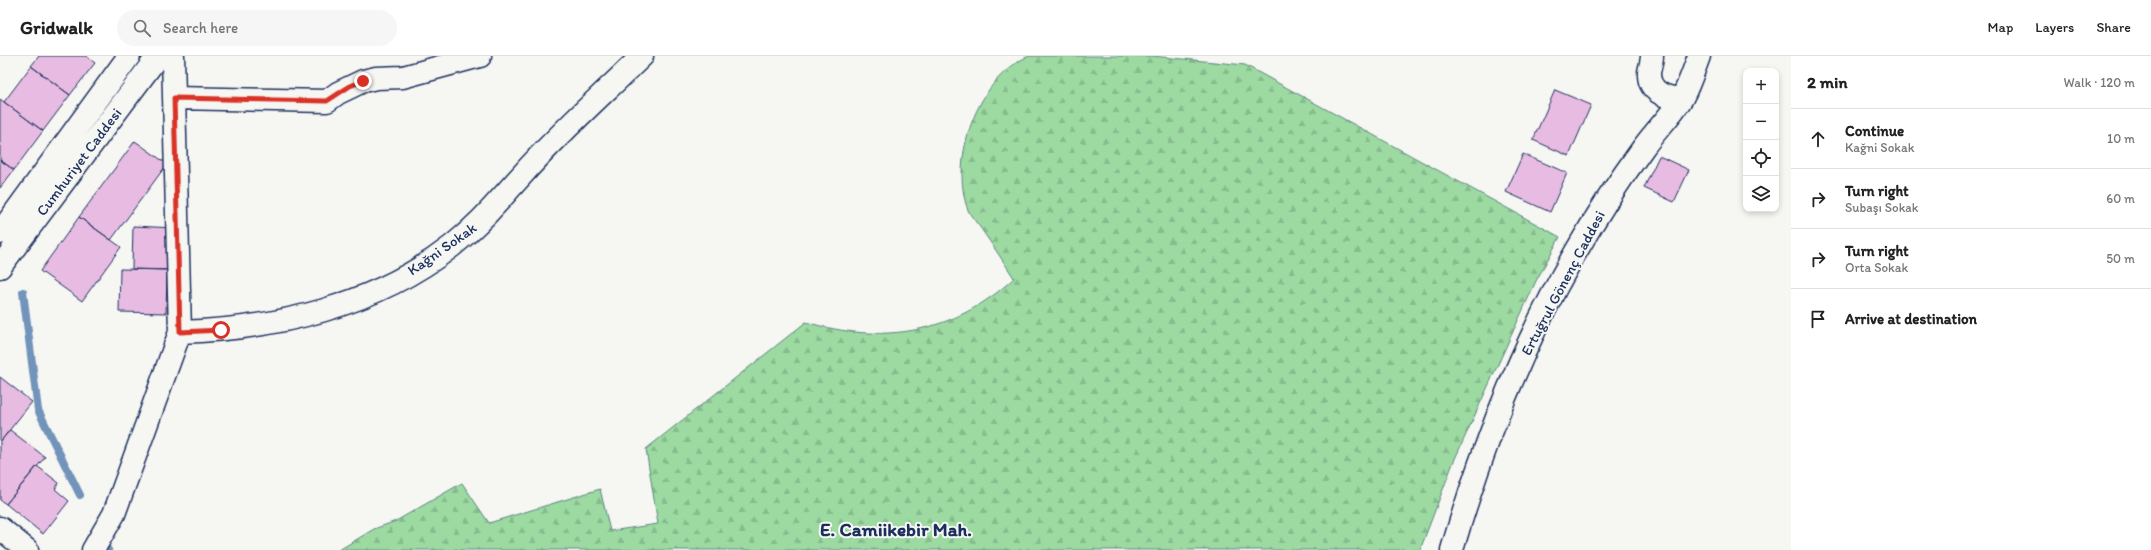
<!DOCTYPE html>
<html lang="en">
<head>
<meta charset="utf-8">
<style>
	body { margin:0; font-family:Itim,sans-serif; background:#f6f6f6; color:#222 }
	.controls { position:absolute; right:12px; top:12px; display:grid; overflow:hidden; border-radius:8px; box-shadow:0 2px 6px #0003 }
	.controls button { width:36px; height:36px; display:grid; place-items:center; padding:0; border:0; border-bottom:1px solid #e0e0e0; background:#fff; color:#222; font:20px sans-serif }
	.stop { position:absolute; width:12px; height:12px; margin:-9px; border:3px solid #d93025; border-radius:50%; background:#fff }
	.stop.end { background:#d93025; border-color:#fff; box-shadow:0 1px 4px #0008 }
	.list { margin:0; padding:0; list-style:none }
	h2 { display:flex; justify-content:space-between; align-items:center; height:52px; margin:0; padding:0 16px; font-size:17px }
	h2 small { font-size:13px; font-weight:400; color:#767676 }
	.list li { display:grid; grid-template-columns:26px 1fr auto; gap:12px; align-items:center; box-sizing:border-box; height:60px; padding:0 16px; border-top:1px solid #e0e0e0 }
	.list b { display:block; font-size:15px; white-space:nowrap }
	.list p { margin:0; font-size:13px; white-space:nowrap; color:#767676 }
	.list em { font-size:13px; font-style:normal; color:#767676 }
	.icon { flex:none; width:22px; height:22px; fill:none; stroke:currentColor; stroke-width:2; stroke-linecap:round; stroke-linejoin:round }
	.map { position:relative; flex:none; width:1791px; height:494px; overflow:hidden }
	header { display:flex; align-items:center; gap:24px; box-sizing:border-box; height:56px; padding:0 20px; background:#fff; border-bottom:1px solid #e0e0e0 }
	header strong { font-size:19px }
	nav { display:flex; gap:22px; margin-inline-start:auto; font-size:14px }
	.search { width:280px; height:36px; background:#f6f6f6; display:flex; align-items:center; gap:10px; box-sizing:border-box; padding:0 14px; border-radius:22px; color:#767676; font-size:15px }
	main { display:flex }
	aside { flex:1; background:#fff }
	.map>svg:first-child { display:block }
</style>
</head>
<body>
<header>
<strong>Gridwalk</strong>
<div class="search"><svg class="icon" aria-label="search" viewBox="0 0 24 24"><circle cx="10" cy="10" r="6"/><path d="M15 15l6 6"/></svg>Search here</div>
<nav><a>Map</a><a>Layers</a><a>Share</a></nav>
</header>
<main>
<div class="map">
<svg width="1791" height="494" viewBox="0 0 1791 494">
	<defs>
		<pattern id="forest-firs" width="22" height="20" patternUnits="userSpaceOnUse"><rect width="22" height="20" fill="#9cdaa1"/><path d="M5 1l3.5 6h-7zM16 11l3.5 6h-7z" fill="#86bb8d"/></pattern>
	</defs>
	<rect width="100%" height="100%" fill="#f6f6f2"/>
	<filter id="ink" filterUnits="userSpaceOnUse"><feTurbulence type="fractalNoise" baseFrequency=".025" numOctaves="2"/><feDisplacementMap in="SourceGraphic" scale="8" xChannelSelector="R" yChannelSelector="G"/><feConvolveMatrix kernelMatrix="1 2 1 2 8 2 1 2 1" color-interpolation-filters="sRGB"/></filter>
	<g filter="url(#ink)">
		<path fill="url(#forest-firs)" stroke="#5c8480" d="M1029,0H1152L1245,9L1560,181L1536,225L1453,407L1420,494H339L374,473L396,465L462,427L489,467L600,433L610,475L658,468L646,393L806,266C883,289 954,278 1014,222C1004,206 993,190 982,174C978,168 971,161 968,154C949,103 977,22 1029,0Z"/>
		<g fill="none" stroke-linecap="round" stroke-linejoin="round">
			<path stroke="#7293ba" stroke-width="8" d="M23,236L38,354L80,439
				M107,493L108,494"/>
		</g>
		<path fill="#e8bce2" stroke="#1b2f5e" d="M39,0H86L95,7L70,39L31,10Z
			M31,10L70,39L43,75L4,46Z
			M1555,34L1591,49L1569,100L1533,84Z
			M0,43L43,75L14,114L0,104Z
			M135,85L167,108L111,184L79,161Z
			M1523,98L1567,117L1550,156L1506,136Z
			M1659,100L1689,114L1674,146L1644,132Z
			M0,104L14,114L0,132Z
			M79,161L121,191L82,245L40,215Z
			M133,170L175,172L174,214L132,213Z
			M120,213L167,214L166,257L119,256Z
			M0,321L32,346L0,386Z
			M10,374L45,401L6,448L0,444V386Z
			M37,410L59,427L55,433L69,445L43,478L6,448Z"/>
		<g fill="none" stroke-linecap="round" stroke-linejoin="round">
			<g stroke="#1b2f5e" stroke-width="25">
				<path id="street" d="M1652,0C1652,5 1650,11 1649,16C1648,35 1665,43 1682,42
					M174,42L327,45L338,37L363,25L376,22L403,21L480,0
					M180,276C276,273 375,250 452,190C481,167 498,145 522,119C559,77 602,39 642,0
					M0,472L27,494
					M93,494L114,458L180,276L173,0
					M1452,494C1482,392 1521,291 1574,199C1595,162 1618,126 1643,92C1655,75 1671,60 1682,42C1689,29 1694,14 1699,0"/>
			</g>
			<g stroke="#1b2f5e" stroke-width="25">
				<path id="secondary" d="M0,177L129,0
					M0,211L158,0"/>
			</g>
			<use href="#street" stroke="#f6f6f2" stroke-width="22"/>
			<use href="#secondary" stroke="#f6f6f2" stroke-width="22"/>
		</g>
	</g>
	<g fill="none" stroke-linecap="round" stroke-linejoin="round" filter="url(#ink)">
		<path stroke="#d93025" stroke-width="5" d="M221,274L180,276L174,42L327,45L350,30L363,25"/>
	</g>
	<g text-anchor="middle" stroke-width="4" stroke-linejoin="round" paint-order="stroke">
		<g font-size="15" fill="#1b2f5e" stroke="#f6f6f2">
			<text transform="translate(79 106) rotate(-53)" y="5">Cumhuriyet Caddesi</text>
			<text transform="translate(442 193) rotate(-35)" y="5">Kağni Sokak</text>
			<text transform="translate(1563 227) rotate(-62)" y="5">Ertuğrul Gönenç Caddesi</text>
		</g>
		<g font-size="19" font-weight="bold" fill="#1b2f5e" stroke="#f6f6f2">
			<text x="896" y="480">E. Camiikebir Mah.</text>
		</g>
	</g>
</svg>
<div class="controls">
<button>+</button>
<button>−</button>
<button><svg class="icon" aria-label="locate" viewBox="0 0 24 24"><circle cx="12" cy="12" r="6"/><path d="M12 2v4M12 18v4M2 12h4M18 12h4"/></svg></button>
<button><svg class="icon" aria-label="layers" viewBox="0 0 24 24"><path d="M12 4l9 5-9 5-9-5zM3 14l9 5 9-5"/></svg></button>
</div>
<div class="stop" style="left:221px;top:274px"></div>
<div class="stop end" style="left:363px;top:25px"></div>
</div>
<aside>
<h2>2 min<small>Walk · 120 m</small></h2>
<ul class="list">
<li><svg class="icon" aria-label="ahead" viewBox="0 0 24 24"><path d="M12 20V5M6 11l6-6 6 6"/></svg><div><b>Continue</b><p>Kağni Sokak</p></div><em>10 m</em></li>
<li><svg class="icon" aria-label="right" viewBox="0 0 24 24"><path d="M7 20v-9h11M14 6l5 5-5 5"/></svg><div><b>Turn right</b><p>Subaşı Sokak</p></div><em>60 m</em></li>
<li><svg class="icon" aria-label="right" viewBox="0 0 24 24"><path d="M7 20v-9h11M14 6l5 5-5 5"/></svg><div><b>Turn right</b><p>Orta Sokak</p></div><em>50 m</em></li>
<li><svg class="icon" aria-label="arrive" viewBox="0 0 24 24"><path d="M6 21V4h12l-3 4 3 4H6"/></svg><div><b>Arrive at destination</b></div></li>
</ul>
</aside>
</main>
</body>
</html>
